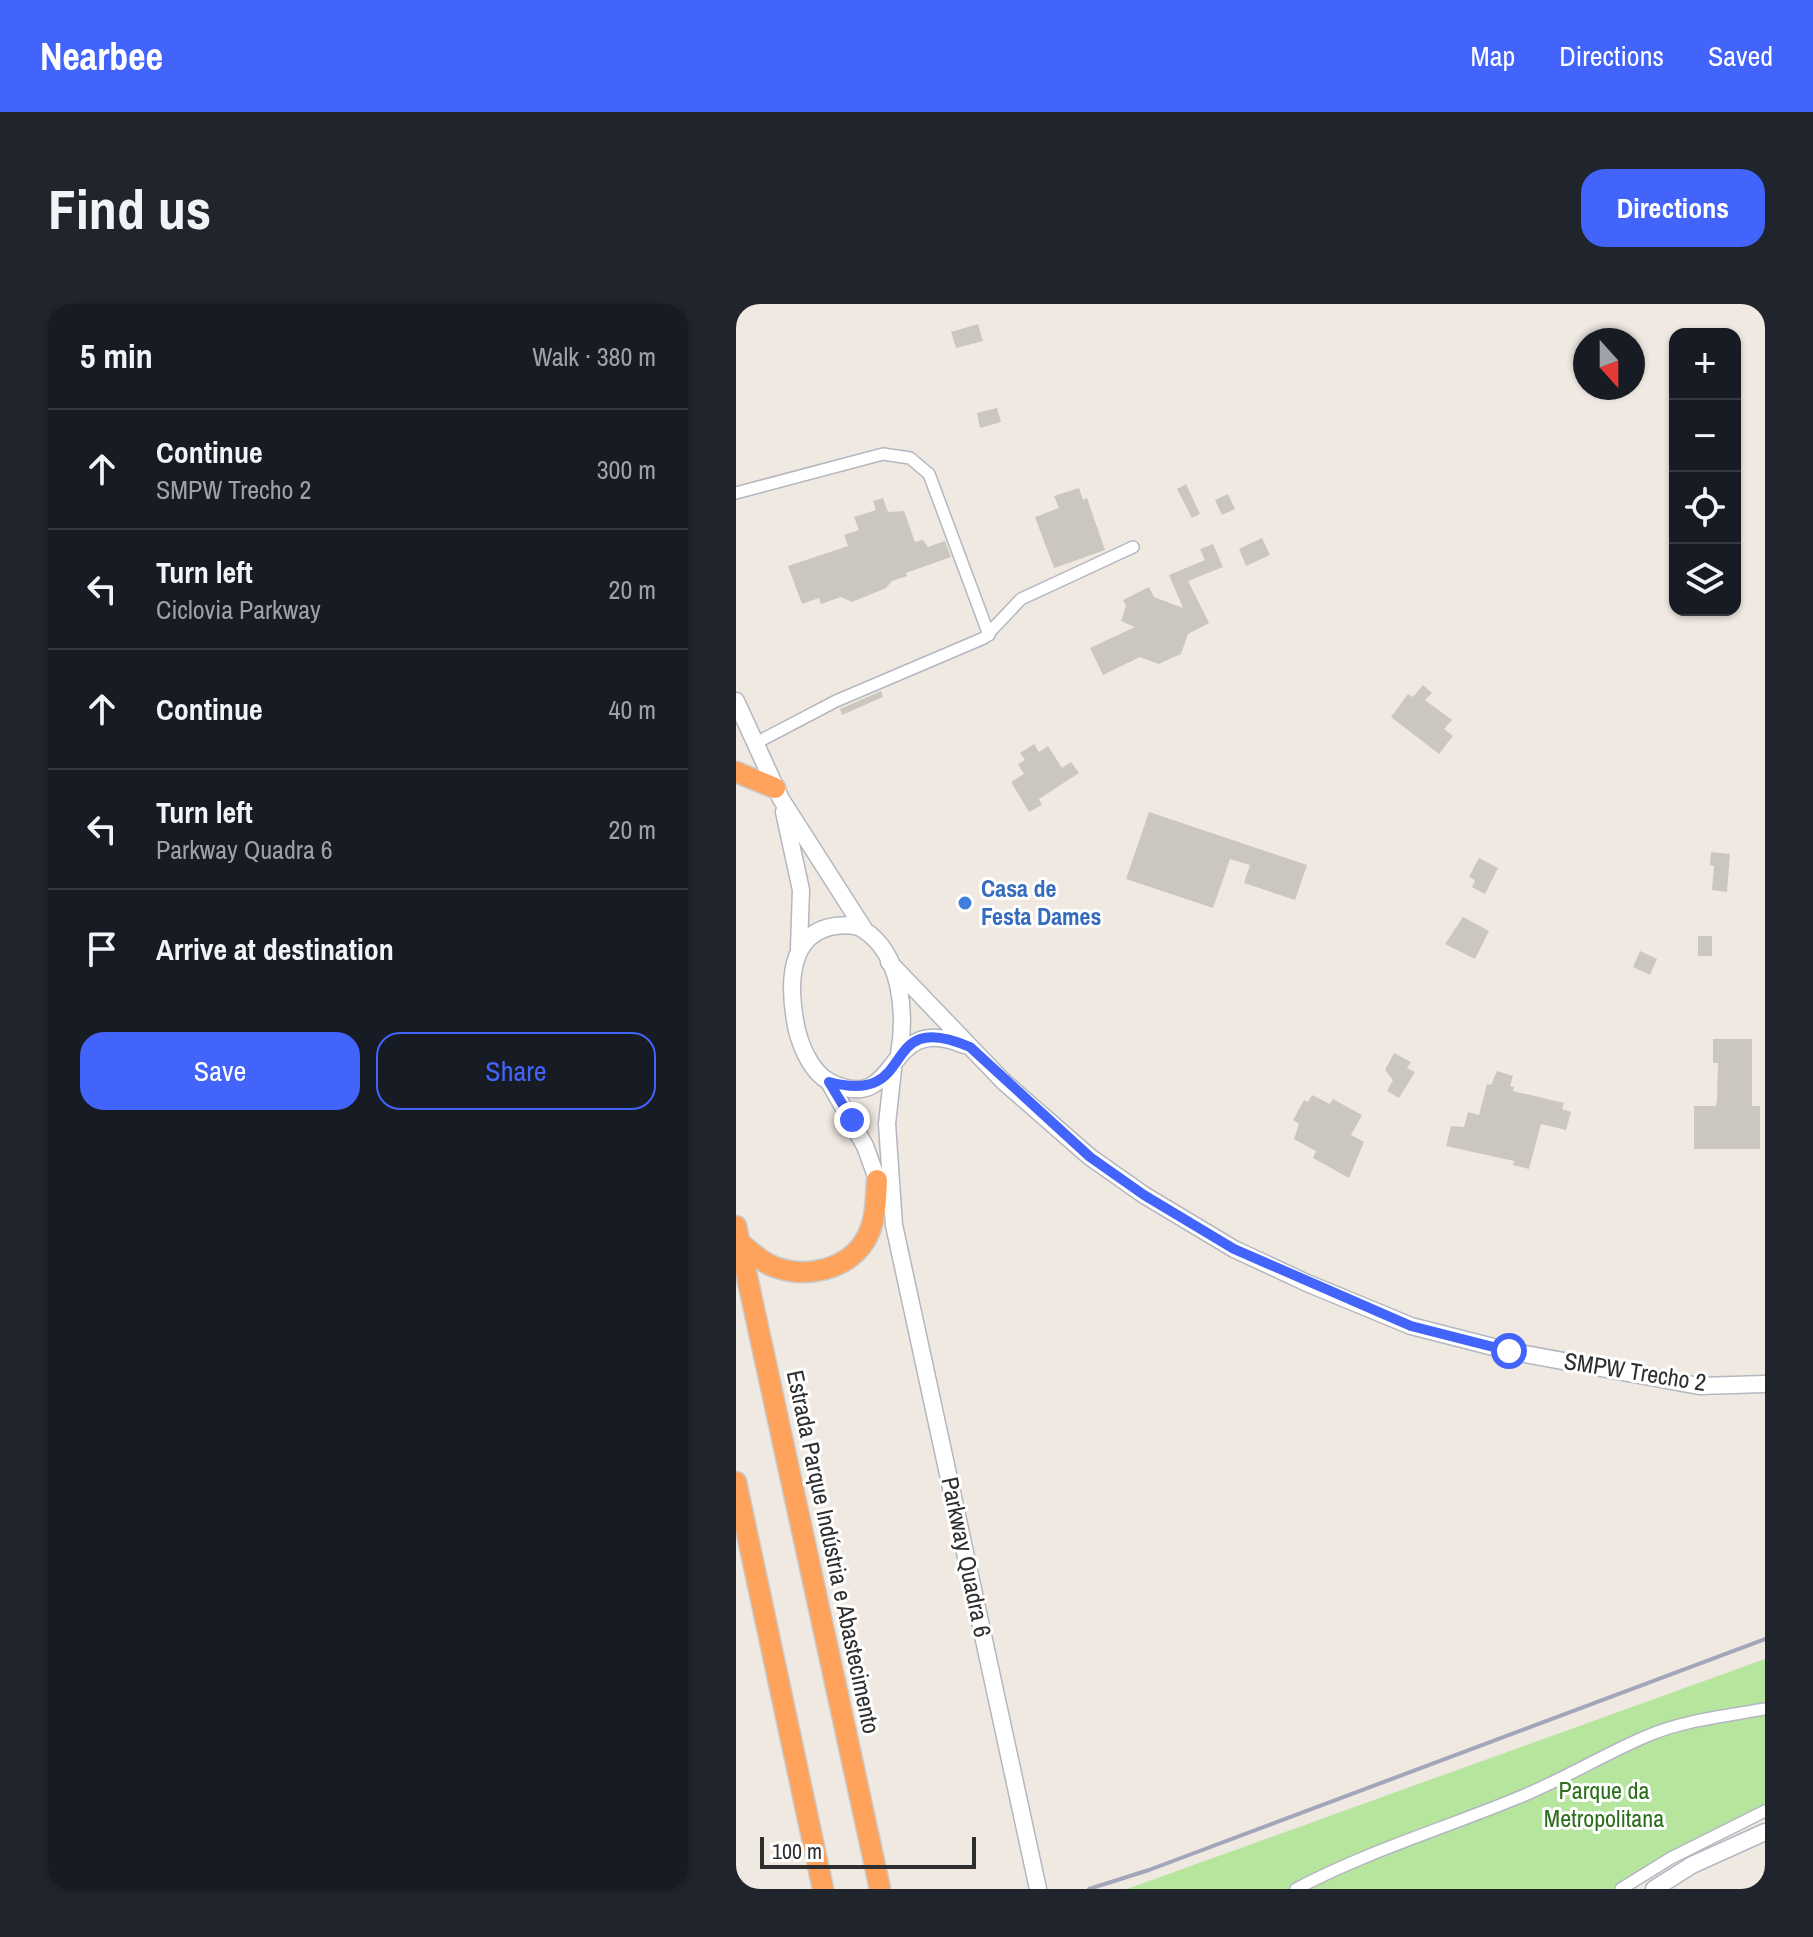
<!DOCTYPE html>
<html lang="en">
<head>
<meta charset="utf-8">
<style>
	body { margin:0; font-family:"Archivo Narrow",sans-serif; background:#20242c; color:#f1f3f6 }
	.controls { position:absolute; right:24px; top:24px; display:grid; overflow:hidden; border-radius:16px; box-shadow:0 2px 6px #0004 }
	.controls button { width:72px; height:72px; display:grid; place-items:center; padding:0; border:0; border-bottom:2px solid #363941; background:#171b24; color:#f1f3f6; font:40px sans-serif }
	.compass { position:absolute; left:837px; top:24px; width:72px; height:72px; border-radius:50%; background:#171b24; box-shadow:0 2px 6px #0004; rotate:159deg }
	.scale { position:absolute; left:24px; bottom:20px; width:216px; box-sizing:border-box; padding-left:8px; border:4px solid #2e2e2e; border-top:0; font-size:22px; line-height:28px; white-space:nowrap; color:#2e2e2e; -webkit-text-stroke:6px #fff; paint-order:stroke }
	.stop { position:absolute; width:24px; height:24px; margin:-18px; border:6px solid #4264fb; border-radius:50%; background:#fff }
	.stop.end { background:#4264fb; border-color:#fff; box-shadow:0 2px 8px #0008 }
	.list { margin:0; padding:0; list-style:none }
	h2 { display:flex; justify-content:space-between; align-items:center; height:104px; margin:0; padding:0 32px; font-size:34px }
	h2 small { font-size:26px; font-weight:400; color:#9ea1a6 }
	.list li { display:grid; grid-template-columns:52px 1fr auto; gap:24px; align-items:center; box-sizing:border-box; height:120px; padding:0 32px; border-top:2px solid #363941 }
	.list b { display:block; font-size:30px; white-space:nowrap }
	.list p { margin:0; font-size:26px; white-space:nowrap; color:#9ea1a6 }
	.list em { font-size:26px; font-style:normal; color:#9ea1a6 }
	.actions { display:flex; gap:16px; padding:24px 32px }
	.actions a { flex:1; padding:18px 0; border:2px solid #4264fb; border-radius:24px; text-align:center; font-size:28px; color:#4264fb }
	.actions .main { background:#4264fb; color:#fff }
	.icon { flex:none; width:44px; height:44px; fill:none; stroke:currentColor; stroke-width:2; stroke-linecap:round; stroke-linejoin:round }
	.map { position:relative; flex:none; width:1029px; height:1585px; overflow:hidden; border-radius:24px }
	header { display:flex; align-items:center; gap:48px; box-sizing:border-box; height:112px; padding:0 40px; background:#4264fb; color:#fff }
	header strong { font-size:38px }
	nav { display:flex; gap:44px; margin-inline-start:auto; font-size:28px }
	.intro { display:flex; align-items:center; justify-content:space-between; box-sizing:border-box; height:192px; padding:0 48px }
	h1 { margin:0; font-size:56px }
	.button { padding:20px 36px; border-radius:24px; background:#4264fb; color:#fff; font-size:28px; font-weight:700 }
	main { display:flex; gap:48px; padding:0 48px }
	aside { flex:1; background:#171b24; border-radius:24px; box-shadow:0 2px 6px #0004 }
	.map>svg:first-child { display:block }
</style>
</head>
<body>
<header>
<strong>Nearbee</strong>
<nav><a>Map</a><a>Directions</a><a>Saved</a></nav>
</header>
<div class="intro"><h1>Find us</h1><a class="button">Directions</a></div>
<main>
<aside>
<h2>5 min<small>Walk · 380 m</small></h2>
<ul class="list">
<li><svg class="icon" aria-label="ahead" viewBox="0 0 24 24"><path d="M12 20V5M6 11l6-6 6 6"/></svg><div><b>Continue</b><p>SMPW Trecho 2</p></div><em>300 m</em></li>
<li><svg class="icon" aria-label="left" viewBox="0 0 24 24"><path d="M17 20v-9H6M10 6l-5 5 5 5"/></svg><div><b>Turn left</b><p>Ciclovia Parkway</p></div><em>20 m</em></li>
<li><svg class="icon" aria-label="ahead" viewBox="0 0 24 24"><path d="M12 20V5M6 11l6-6 6 6"/></svg><div><b>Continue</b></div><em>40 m</em></li>
<li><svg class="icon" aria-label="left" viewBox="0 0 24 24"><path d="M17 20v-9H6M10 6l-5 5 5 5"/></svg><div><b>Turn left</b><p>Parkway Quadra 6</p></div><em>20 m</em></li>
<li><svg class="icon" aria-label="arrive" viewBox="0 0 24 24"><path d="M6 21V4h12l-3 4 3 4H6"/></svg><div><b>Arrive at destination</b></div></li>
</ul>
<div class="actions"><a class="main">Save</a><a>Share</a></div>
</aside>
<div class="map">
<svg width="1029" height="1585" viewBox="0 0 1029 1585">
	<rect width="100%" height="100%" fill="#efe9e1"/>
	<path fill="#b6e59e" d="M1029,1355V1515L974,1535L887,1585H391Z"/>
	<path fill="#cbc7bf" d="M242,20L247,37L220,44L215,28Z
		M261,104L265,118L244,124L241,109Z
		M450,180L464,210L456,214L441,185Z
		M343,184L347,196L351,194L369,246L318,264L299,213L323,204L318,192Z
		M492,190L499,205L486,211L479,196Z
		M147,194L152,208L168,207L179,238L187,236L192,243L209,237L215,253L170,269L171,272L156,277L150,284L116,298L105,293L85,300L83,294L66,300L52,262L112,242L108,231L123,226L118,213L140,206L137,197Z
		M526,234L534,251L510,262L503,245Z
		M477,240L487,263L452,277L473,319L452,330L445,350L440,352L423,360L404,353L367,371L354,344L399,323L385,317L390,302L387,296L413,283L418,293L447,304L433,271L469,256L464,245Z
		M687,381L696,389L689,396L716,416L708,425L717,432L703,450L655,413L672,390L677,393Z
		M145,387L147,393L106,411L104,405Z
		M298,440L303,448L312,442L326,464L335,458L343,469L303,495L306,501L293,508L275,478L288,470L282,460L289,456L284,449Z
		M413,508L571,561L559,596L508,579L514,561L494,555L477,604L390,575Z
		M975,548L994,550L991,588L976,586L978,562L974,561Z
		M743,554L762,564L749,590L736,583L739,576L733,573Z
		M727,613L753,627L739,655L709,640Z
		M962,632H976V652H962Z
		M904,647L921,655L914,671L897,663Z
		M977,735H1016V802H1024V845H958V802H980L981,797L982,759H977Z
		M658,749L675,758L671,764L679,768L663,794L651,787L657,776L649,766Z
		M761,767L777,772L774,782L778,783L777,787L828,799L826,805L835,808L830,826L805,820L793,865L777,861L778,857L710,842L715,822L728,823L732,808L743,811L751,780L755,781Z
		M576,791L594,800L597,795L626,811L615,831L628,838L613,874L577,854L580,847L558,835L563,820L557,816L568,796L572,798Z"/>
	<g fill="none" stroke-linecap="round" stroke-linejoin="round">
		<g stroke="#b4b7c1" stroke-width="14">
			<path id="street" d="M0,189L147,150L174,154L193,170L253,331
				M18,440L100,397L248,334L285,295L397,243
				M560,1585C630,1548 706,1525 779,1495C825,1477 866,1451 911,1432C948,1416 990,1412 1029,1405
				M885,1585L935,1554L1029,1507"/>
		</g>
		<g stroke="#b4b7c1" stroke-width="19">
			<path id="secondary" d="M0,397L45,495L128,625
				M48,508L65,586L63,644
				M153,658L268,778L354,853L408,891L498,945L571,979L675,1022L773,1047L963,1082L1029,1080
				M163,750C170,710 166,651 128,626C120,620 108,621 99,622C52,629 53,681 59,716C62,737 74,768 94,778C167,814 146,705 228,741
				M157,765L151,820L158,921L302,1585
				M93,778L129,842L145,886
				M918,1585L956,1561L1029,1528"/>
		</g>
		<g stroke="#c9c9c9" stroke-width="23">
			<path id="highway" d="M0,468L39,484
				M0,922L144,1585
				M4,939C13,946 23,956 34,961C67,976 115,967 132,931C140,914 140,895 141,876
				M0,1178L87,1585"/>
		</g>
		<use href="#street" stroke="#fff" stroke-width="11"/>
		<use href="#secondary" stroke="#fff" stroke-width="16"/>
		<use href="#highway" stroke="#ffa35c" stroke-width="20"/>
		<path stroke="#a3a6b8" stroke-width="4" d="M353,1585L413,1566L1029,1335"/>
	</g>
	<g fill="none" stroke-linecap="round" stroke-linejoin="round">
		<path stroke="#4264fb" stroke-width="10" d="M116,816L93,778C186,803 139,702 234,743L354,853L408,891L498,945L675,1022L773,1047"/>
	</g>
	<circle fill="#3f7fe0" stroke="#fff" stroke-width="3" cx="229" cy="599" r="8"/>
	<g text-anchor="middle" stroke-width="6" stroke-linejoin="round" paint-order="stroke">
		<g font-size="24" font-weight="bold" fill="#366cbe" stroke="#fff" text-anchor="start">
			<text x="245" y="593">Casa de<tspan x="245" dy="28">Festa Dames</tspan></text>
		</g>
		<g font-size="24" fill="#2e2e2e" stroke="#fff">
			<text transform="translate(899 1068) rotate(9)" y="8">SMPW Trecho 2</text>
			<text transform="translate(97 1248) rotate(78)" y="8">Estrada Parque Indústria e Abastecimento</text>
			<text transform="translate(230 1253) rotate(78)" y="8">Parkway Quadra 6</text>
		</g>
		<g font-size="24" fill="#2c6e1b" stroke="#fff">
			<text x="868" y="1495">Parque da<tspan x="868" dy="28">Metropolitana</tspan></text>
		</g>
	</g>
</svg>
<div class="controls">
<button>+</button>
<button>−</button>
<button><svg class="icon" aria-label="locate" viewBox="0 0 24 24"><circle cx="12" cy="12" r="6"/><path d="M12 2v4M12 18v4M2 12h4M18 12h4"/></svg></button>
<button><svg class="icon" aria-label="layers" viewBox="0 0 24 24"><path d="M12 4l9 5-9 5-9-5zM3 14l9 5 9-5"/></svg></button>
</div>
<svg class="compass" viewBox="-18 -18 36 36"><path d="M0-13l5 13h-10z" fill="#e53935"/><path d="M0 13l5-13h-10z" fill="#9ea1a6"/></svg>
<div class="scale">100 m</div>
<div class="stop" style="left:773px;top:1047px"></div>
<div class="stop end" style="left:116px;top:816px"></div>
</div>
</main>
</body>
</html>
